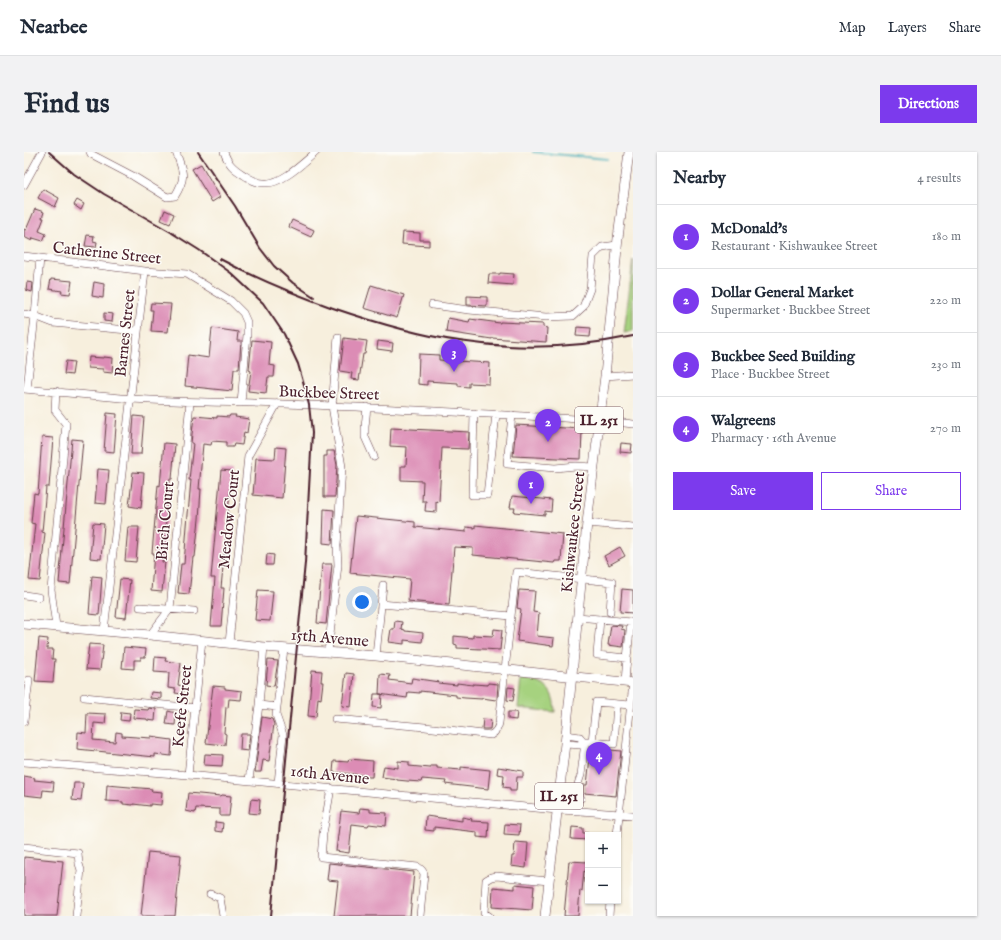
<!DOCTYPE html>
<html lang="en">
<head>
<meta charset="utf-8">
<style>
	body { margin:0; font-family:"IM FELL English",serif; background:#f2f2f3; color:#1f2937 }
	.controls { position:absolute; right:12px; bottom:12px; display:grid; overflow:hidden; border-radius:0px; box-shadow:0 1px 3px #0004 }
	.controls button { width:36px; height:36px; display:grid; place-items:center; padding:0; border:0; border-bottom:1px solid #e0e1e3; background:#fff; color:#1f2937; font:20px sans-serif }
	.you { position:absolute; left:338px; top:450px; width:14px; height:14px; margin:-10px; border:3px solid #fff; border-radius:50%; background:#1a73e8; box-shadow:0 0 0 6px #1a73e833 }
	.badge { display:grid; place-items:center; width:26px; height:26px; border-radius:50%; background:#7c3aed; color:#fff; font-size:13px; font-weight:700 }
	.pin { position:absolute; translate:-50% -33px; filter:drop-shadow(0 1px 2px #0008) }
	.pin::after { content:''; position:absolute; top:21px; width:14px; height:12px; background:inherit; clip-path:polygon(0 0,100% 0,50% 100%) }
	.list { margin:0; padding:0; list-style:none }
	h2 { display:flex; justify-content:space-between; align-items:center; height:52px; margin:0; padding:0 16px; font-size:17px }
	h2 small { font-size:13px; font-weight:400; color:#747a83 }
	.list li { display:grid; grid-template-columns:26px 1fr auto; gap:12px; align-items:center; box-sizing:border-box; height:64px; padding:0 16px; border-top:1px solid #e0e1e3 }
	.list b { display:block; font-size:15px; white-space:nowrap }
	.list p { margin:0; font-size:13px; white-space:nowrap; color:#747a83 }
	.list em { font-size:13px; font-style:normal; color:#747a83 }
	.actions { display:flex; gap:8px; padding:12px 16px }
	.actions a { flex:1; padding:9px 0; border:1px solid #7c3aed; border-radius:0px; text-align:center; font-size:14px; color:#7c3aed }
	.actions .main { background:#7c3aed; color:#fff }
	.map { position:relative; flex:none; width:609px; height:764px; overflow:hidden; border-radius:0px }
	header { display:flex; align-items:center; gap:24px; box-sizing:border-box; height:56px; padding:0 20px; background:#fff; border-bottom:1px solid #e0e1e3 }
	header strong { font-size:19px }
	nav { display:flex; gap:22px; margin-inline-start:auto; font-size:14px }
	.intro { display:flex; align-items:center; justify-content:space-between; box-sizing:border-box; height:96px; padding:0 24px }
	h1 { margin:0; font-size:28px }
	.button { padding:10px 18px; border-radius:0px; background:#7c3aed; color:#fff; font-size:14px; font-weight:700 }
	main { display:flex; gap:24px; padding:0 24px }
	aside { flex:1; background:#fff; border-radius:0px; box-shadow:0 1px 3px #0004 }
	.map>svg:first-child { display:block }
</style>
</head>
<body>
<header>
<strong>Nearbee</strong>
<nav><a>Map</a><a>Layers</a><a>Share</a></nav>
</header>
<div class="intro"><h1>Find us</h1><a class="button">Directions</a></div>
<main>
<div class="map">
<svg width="609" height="764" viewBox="0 0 609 764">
	<rect width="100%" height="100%" fill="#fdfcf7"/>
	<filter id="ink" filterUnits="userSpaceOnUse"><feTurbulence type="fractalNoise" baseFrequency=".025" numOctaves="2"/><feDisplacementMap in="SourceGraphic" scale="8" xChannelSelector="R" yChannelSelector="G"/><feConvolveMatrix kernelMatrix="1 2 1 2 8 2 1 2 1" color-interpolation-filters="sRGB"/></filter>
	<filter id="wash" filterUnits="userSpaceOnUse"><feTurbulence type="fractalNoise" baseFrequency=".012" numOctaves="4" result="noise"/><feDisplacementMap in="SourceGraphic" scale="16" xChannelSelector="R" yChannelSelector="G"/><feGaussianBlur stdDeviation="0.9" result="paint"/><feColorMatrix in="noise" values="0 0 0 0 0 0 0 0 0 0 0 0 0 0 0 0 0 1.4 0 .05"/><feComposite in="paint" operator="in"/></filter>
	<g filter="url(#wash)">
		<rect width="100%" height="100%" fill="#f7efdd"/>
		<path fill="#a6d27f" stroke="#787855" d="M609,108V179L600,181Z
			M497,526C520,531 530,535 531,560L494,556Z"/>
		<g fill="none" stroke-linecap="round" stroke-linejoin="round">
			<path stroke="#3fafba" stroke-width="2" d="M509,0L583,7"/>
		</g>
		<g id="blocks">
			<path fill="#dc8cb5" d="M177,12L196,45L188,50L168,17Z
				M19,37L35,46L31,55L14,46Z
				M53,48L60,52L57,58L50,53Z
				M11,57L20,60L18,66H20L15,79L22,82L19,89L9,86L8,89L0,85V77L2,78Z
				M141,58L150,62L146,72L137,68Z
				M268,68L290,78L287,85L265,75Z
				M379,80L396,81V88H405V94L378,92Z
				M63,83L70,84L69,89L73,90L72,95L61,94Z
				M476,121L490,122L489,133L464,131L465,122H476Z
				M27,127L48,129L46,142L37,141L38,139L25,137Z
				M3,130L9,131L8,140L2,138Z
				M70,130L80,132L79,146L68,144Z
				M347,133L380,143L373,166L340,156Z
				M443,144L463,145V154L443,153Z
				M127,151L147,152L144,180L127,179L129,158H126Z
				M80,161L89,162L88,170L80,169Z
				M424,166L445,170L446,167L476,171V170L519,172V175L523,176L522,190L468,186V187L422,180Z
				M553,175L567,176L566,185L552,184Z
				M188,176L214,180L213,189H217L215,217H210L208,239L161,234L164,203L185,206Z
				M320,186L343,189L341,202H339L335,228L327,227L328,221L316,219Z
				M228,188L247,190L245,213L251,214L250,225H244L242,241L224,239L227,219L225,218Z
				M354,189L369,191L368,199L353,197Z
				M395,202L415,203V208L466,211L465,232L445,231V235L434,234V231L403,229V233L394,232Z
				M65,205L80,206V205L89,206L88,221L79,220V217L64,216Z
				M42,209L50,210L48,223L40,222Z
				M83,261L93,262L90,300L80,299Z
				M206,263H212L211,265L225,267L223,281L220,280L218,293L210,292L209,295H202V290L188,289L187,293L179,292L175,337H177L175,367L171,405H169L165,442L154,441L157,412H160L163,374L167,328H165L169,291H167L170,264L193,266V264L205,265Z
				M110,264L120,265L117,302H107Z
				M492,273L558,277L557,307L489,304Z
				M367,276L445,280L444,297L418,296L415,350L412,349V360L401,359L402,349H398L399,329L377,328V314H382L383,295L366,294Z
				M18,285L29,286L25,335H22L18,380L21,381L16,429L5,428L11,372L7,371L10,341L14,342Z
				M48,287L59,288L46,432L35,431Z
				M140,291L151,292L148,327H146L138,410H141L138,440L127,439L130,401H128L134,333L136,334Z
				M597,291L608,292L607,301L596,300Z
				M252,295L262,296L258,346L229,343L232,306L251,307Z
				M303,299H310L313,313L311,345H300V304H303Z
				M74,317L85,318L82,352L71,351Z
				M197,318L208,319L197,436H200L197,474H187L191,426H187Z
				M109,320L120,321L117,356L105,354Z
				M488,344L528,348L527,360L521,359V363L490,360L491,356H486Z
				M300,357L310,358L308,392L299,391Z
				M332,364L391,370V375L442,380V375L451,376V373L539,382L537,409H531L530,411L449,403V396L430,395L425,453L384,449L386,427L326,421Z
				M69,371L80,372L77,407L66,406Z
				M104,375H115L112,410L101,409Z
				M596,395L601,404L585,413L580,404Z
				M243,402L250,403L249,413H242Z
				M298,412H308L302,472L293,471Z
				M68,424L78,425L75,463L65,462Z
				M96,427L106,428L102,466L92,465Z
				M598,437L609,438V461L596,460Z
				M234,438L249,439L246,469L231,468Z
				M495,438L511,439L509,460L515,461L513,484L530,486L529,494L493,489L497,457L493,456Z
				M371,469L378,470L377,477L381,478V479L399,481L398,490L380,488V492L365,490L367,477H370Z
				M587,473L598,474L597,477L601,478L599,495L584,493Z
				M470,477L478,478L476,498L459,497L433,496V493L430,492V484L449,486V483L469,484Z
				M15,486L24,487L23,497H29L28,507H31L29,530L11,529Z
				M65,492L79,493L76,518L62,517Z
				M100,495L122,497L121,505H117V508H110V517L98,516Z
				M131,505L142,506L141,509L157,511L154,533L159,534L158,542L151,541L152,537L144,536L145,521L130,520Z
				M244,508L254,509L250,534L242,533Z
				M288,518L298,519L297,530H299L297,547L294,546L292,565L284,564Z
				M322,521L330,522L327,555L318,554Z
				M356,522L366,523L365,528L387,531L388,526L415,530L414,531L433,533V531L449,533V532L464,533V531L474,532L473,547L472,548L458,546V547L441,546L432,545V543L396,539V541L384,540L383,546L355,542Z
				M189,534L201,535V537L218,539L217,548L205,547L204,556L202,555L200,581L202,582L201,593L182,591Z
				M484,535L491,536L489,549L483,548Z
				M127,540L137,541V547L126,546Z
				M350,542H358L357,556L349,555Z
				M125,556L132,557L131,569L123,568V567L109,566L110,557L124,558Z
				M144,559L152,561L151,573L142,572Z
				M97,560L106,561L105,569L96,568Z
				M484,560H493L492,568L484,567Z
				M63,561L82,562L81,572L70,571L69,588L91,590L92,580L98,581V584L127,586V584L133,585V586L148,588L147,604L131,602V605L53,597L54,580L62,581Z
				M238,565L248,567L250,572L245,609L239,608L237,620H231Z
				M459,567L467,568L466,577H458Z
				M217,582H226L224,599L216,598Z
				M567,596L597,599L592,644L560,641L559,640V633H563Z
				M181,602L199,603L198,614L180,613Z
				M325,607L349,609L348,625H338V623L309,620L310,609L324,610Z
				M374,609L385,610V614L406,616V614H413V616L437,618V615L466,618L464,637L421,632L422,629L398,627L397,630L383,629L373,628V627L358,625L360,614L374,616Z
				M474,615L499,619V625H493L492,639H486V636L479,635L480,623L473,622Z
				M0,624L11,626L10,628L30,630L29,639L19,638L18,645L0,643Z
				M50,631H59L57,649L48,648Z
				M83,633L128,637L127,639L138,640L137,653L126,652V654L109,652V653L99,652V650L82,649Z
				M164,641L197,644L198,643L207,644L205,664H196V657L172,656L171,661L162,659Z
				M227,647L236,648L235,662L225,661Z
				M336,656L346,657V660L363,661L362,674L345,672L344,674L328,672L325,701L312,699L317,659L335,661Z
				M402,664L438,669V665L448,667L447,669L465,670L464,686L453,685V680L410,675V679L401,678Z
				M191,670L199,671L198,680L191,679Z
				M481,672L496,673L495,683L480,682Z
				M548,675L559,676V681H564V688L547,687Z
				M491,690L504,691L502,716L487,714L488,704H490Z
				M124,700L157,703L151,764H117Z
				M0,705L39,709L33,764H0Z
				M545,709L563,710L562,720L560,719L558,739L556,738L554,764H540Z
				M305,711L390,720L386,764H310L314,729L303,728Z
				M491,732L510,734L508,758L468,755L469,735L491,737Z"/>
		</g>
	</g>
	<g filter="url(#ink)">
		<use href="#blocks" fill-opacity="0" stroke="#643e46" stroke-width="1"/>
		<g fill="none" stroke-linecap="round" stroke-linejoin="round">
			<path stroke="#d4c5b9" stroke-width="7" stroke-dasharray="7 3.5" stroke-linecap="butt" d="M559,641V633"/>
			<g stroke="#643e46" stroke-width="8">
				<path id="minor" d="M66,0L67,2L109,24L143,45L151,44C163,24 159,20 152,0
					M200,0C204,12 210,17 220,23C226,27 232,31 240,31C257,33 279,11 292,0
					M0,33L18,0
					M0,104L121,119L163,122L207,149L219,161L223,170V183L217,251
					M408,153L445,158L522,165L549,164L559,155L566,137L569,104L578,95L593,93
					M0,162L11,164L29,171L114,179
					M581,224L609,222
					M0,237C36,240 72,244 108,247C167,251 227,250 286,253C382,257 479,263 575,268L609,272
					M3,237L11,164L16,106
					M343,255L341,275V285L350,305
					M450,261L448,343H463L472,262
					M488,263L483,312L531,316L552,314L570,315
					M563,371L609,375
					M0,443L14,445
					M357,452L487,464
					M116,455L170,459
					M554,465L607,470L603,506L573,503L576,467
					M32,474L27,438L42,272L31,258L32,239
					M80,479L121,119
					M126,483L146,457L166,250
					M205,491L224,304L253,252
					M304,500L314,413L313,394L318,315L308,254L314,185
					M352,504L359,433
					M601,529L603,506
					M60,545L171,556
					M235,553L253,555
					M311,567L401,575L467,583C472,580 474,577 475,571L492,420L588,430L586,460
					M0,569L5,528
					M542,583L556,585L559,590
					M568,590L590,592L593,552
					M541,592L557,593L559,590H568L572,550L606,553
					M0,610L164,623L533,658L556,659L609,663
					M164,623L178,488
					M225,628L235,553L240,495
					M254,631L259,583L252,563L260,497
					M307,636L299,682L297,705L394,715C397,717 399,718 400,722L396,764
					M557,646L554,641V632L557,623L561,590
					M593,683L609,531
					M0,695L54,701L55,712L57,718L52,764
					M186,742L196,746L199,764
					M465,764L460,761L462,728L467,725L472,724L525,729
					M585,764L586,749"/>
			</g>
			<g stroke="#643e46" stroke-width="10">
				<path id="major" d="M0,472L126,483L240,495L352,504L609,531
					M521,764L542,583L563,371L581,224L594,86L605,0"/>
			</g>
			<use href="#minor" stroke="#fff" stroke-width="7"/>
			<use href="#major" stroke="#fff" stroke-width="9"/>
			<path stroke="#4a1f2b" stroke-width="2" d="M25,0L50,22L80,42L152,83
				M174,0L211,54L236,96L250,114L269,131L290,145
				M148,81L175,98L207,121L239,151L260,182L274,212L280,233L285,253L288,281L281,411L247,764
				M196,107C233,127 270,142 309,156C350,170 392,183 435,189C493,198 552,196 609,184"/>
		</g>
	</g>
	<g text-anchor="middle" stroke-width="3" stroke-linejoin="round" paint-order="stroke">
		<g fill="#fdfcf7" stroke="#806168" stroke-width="1">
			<rect x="551" y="255" width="48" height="26" rx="3"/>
			<rect x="511" y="631" width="48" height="26" rx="3"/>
		</g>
		<g font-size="15" font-weight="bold" fill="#4a1f2b">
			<text x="575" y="273">IL 251</text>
			<text x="535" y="649">IL 251</text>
		</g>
		<g font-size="16" fill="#4a1f2b" stroke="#fdfcf7">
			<text transform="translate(83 100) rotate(6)" y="6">Catherine Street</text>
			<text transform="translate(100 181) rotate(-84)" y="6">Barnes Street</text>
			<text transform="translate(305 240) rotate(2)" y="6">Buckbee Street</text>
			<text transform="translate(204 367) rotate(-84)" y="6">Meadow Court</text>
			<text transform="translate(140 369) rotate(-85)" y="6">Birch Court</text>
			<text transform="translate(548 380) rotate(-84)" y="6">Kishwaukee Street</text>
			<text transform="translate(306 485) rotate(5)" y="6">15th Avenue</text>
			<text transform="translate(157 554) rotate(-84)" y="6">Keefe Street</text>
			<text transform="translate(306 622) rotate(6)" y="6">16th Avenue</text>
		</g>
	</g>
</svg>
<div class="controls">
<button>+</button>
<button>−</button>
</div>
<div class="you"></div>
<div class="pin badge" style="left:507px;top:352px">1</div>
<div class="pin badge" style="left:524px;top:290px">2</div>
<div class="pin badge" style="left:430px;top:220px">3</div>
<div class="pin badge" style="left:575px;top:623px">4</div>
</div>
<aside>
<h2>Nearby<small>4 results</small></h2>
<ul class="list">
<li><span class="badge">1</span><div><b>McDonald's</b><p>Restaurant · Kishwaukee Street</p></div><em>180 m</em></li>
<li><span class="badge">2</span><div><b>Dollar General Market</b><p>Supermarket · Buckbee Street</p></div><em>220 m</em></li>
<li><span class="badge">3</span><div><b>Buckbee Seed Building</b><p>Place · Buckbee Street</p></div><em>230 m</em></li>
<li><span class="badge">4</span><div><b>Walgreens</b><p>Pharmacy · 16th Avenue</p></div><em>270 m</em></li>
</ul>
<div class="actions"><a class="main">Save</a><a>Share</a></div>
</aside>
</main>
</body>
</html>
